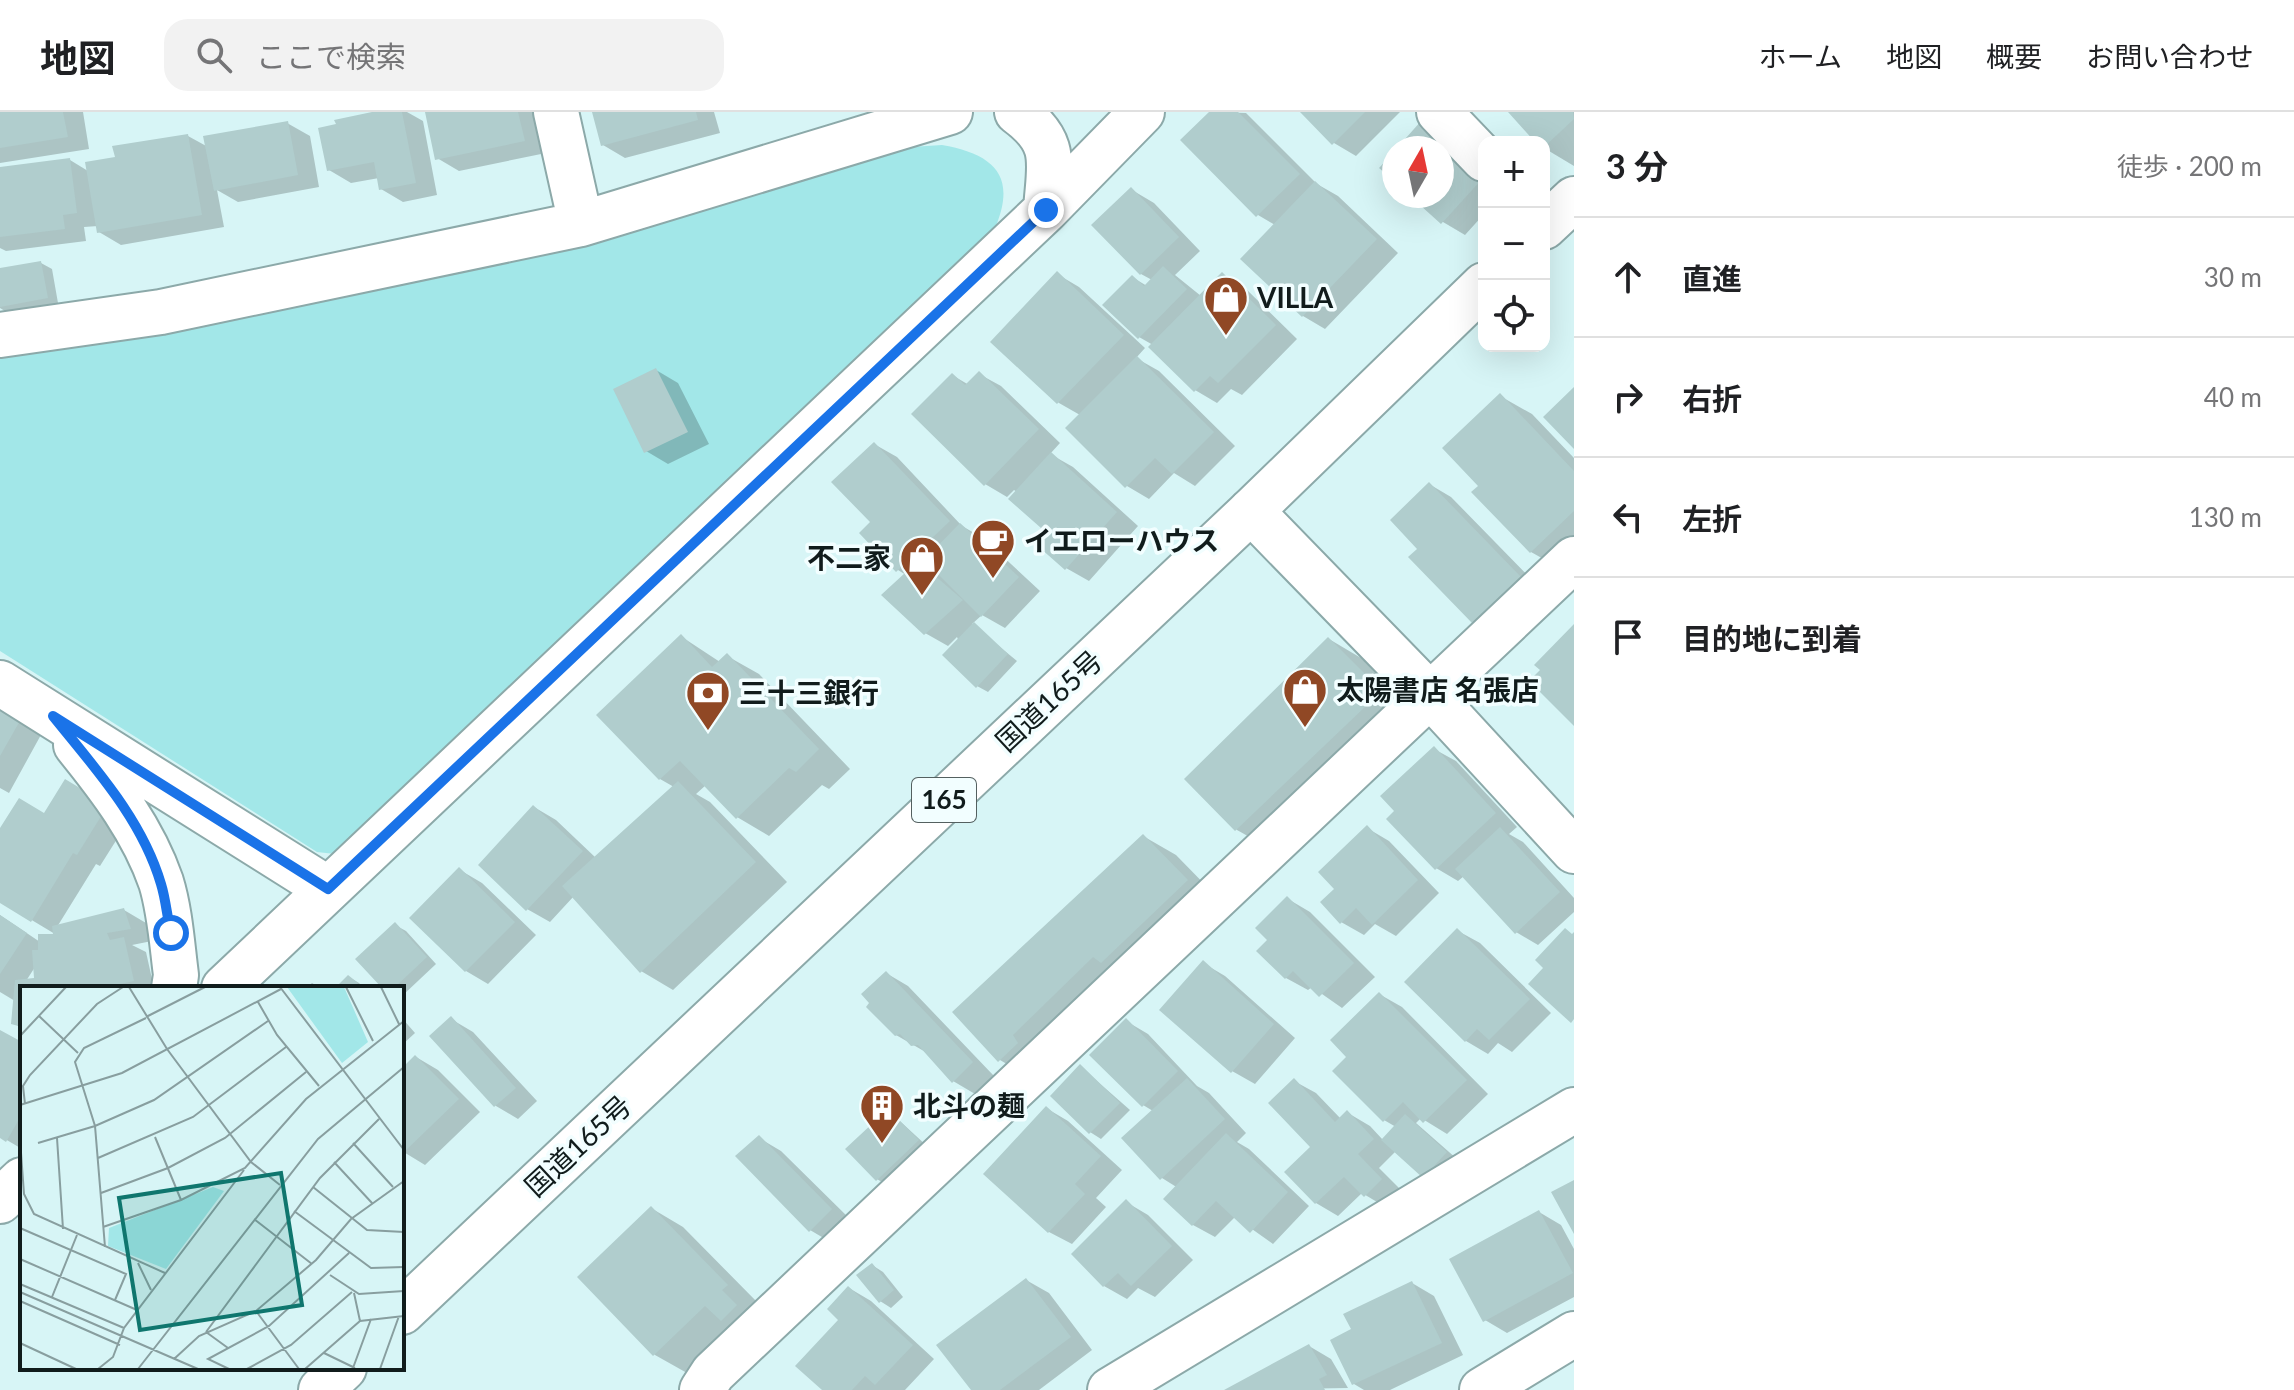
<!DOCTYPE html>
<html lang="ja">
<head>
<meta charset="utf-8">
<style>
	body { margin:0; font-family:Lato,"Noto Sans JP",sans-serif; background:#f2f2f2; color:#202124 }
	.controls { position:absolute; right:24px; top:24px; display:grid; overflow:hidden; border-radius:16px; box-shadow:0 8px 32px #0002 }
	.controls button { width:72px; height:72px; display:grid; place-items:center; padding:0; border:0; border-bottom:2px solid #e0e0e0; background:#fff; color:#202124; font:40px sans-serif }
	.compass { position:absolute; left:1382px; top:24px; width:72px; height:72px; border-radius:50%; background:#fff; box-shadow:0 8px 32px #0002; rotate:9deg }
	.stop { position:absolute; width:24px; height:24px; margin:-18px; border:6px solid #1a73e8; border-radius:50%; background:#fff }
	.stop.end { background:#1a73e8; border-color:#fff; box-shadow:0 2px 8px #0008 }
	.list { margin:0; padding:0; list-style:none }
	h2 { display:flex; justify-content:space-between; align-items:center; height:104px; margin:0; padding:0 32px; font-size:34px }
	h2 small { font-size:26px; font-weight:400; color:#757577 }
	.list li { display:grid; grid-template-columns:52px 1fr auto; gap:24px; align-items:center; box-sizing:border-box; height:120px; padding:0 32px; border-top:2px solid #e0e0e0 }
	.list b { display:block; font-size:30px; white-space:nowrap }
	.list em { font-size:26px; font-style:normal; color:#757577 }
	.icon { flex:none; width:44px; height:44px; fill:none; stroke:currentColor; stroke-width:2; stroke-linecap:round; stroke-linejoin:round }
	.map { position:relative; flex:none; width:1574px; height:1278px; overflow:hidden }
	header { display:flex; align-items:center; gap:48px; box-sizing:border-box; height:112px; padding:0 40px; background:#fff; border-bottom:2px solid #e0e0e0 }
	header strong { font-size:38px }
	nav { display:flex; gap:44px; margin-inline-start:auto; font-size:28px }
	.search { width:560px; height:72px; background:#f2f2f2; display:flex; align-items:center; gap:20px; box-sizing:border-box; padding:0 28px; border-radius:24px; color:#757577; font-size:30px }
	main { display:flex }
	aside { flex:1; background:#fff }
	.map>svg:first-child { display:block }
</style>
</head>
<body>
<header>
<strong>地図</strong>
<div class="search"><svg class="icon" aria-label="search" viewBox="0 0 24 24"><circle cx="10" cy="10" r="6"/><path d="M15 15l6 6"/></svg>ここで検索</div>
<nav><a>ホーム</a><a>地図</a><a>概要</a><a>お問い合わせ</a></nav>
</header>
<main>
<div class="map">
<svg width="1574" height="1278" viewBox="0 0 1574 1278">
	<rect width="100%" height="100%" fill="#d7f5f6"/>
	<path fill="#a2e7e8" d="M942,33C992,42 1017,62 996,114L335,742L317,740L0,539V245L164,223L581,131L911,35Z"/>
	<path fill="#0003" fill-rule="evenodd" d="M0,0H83L89,37L0,51Z
		M382,0H407L423,9L437,83L403,90L381,77L379,66L351,71L329,58Z
		M427,0H537L546,41L459,59L437,46Z
		M594,0H714L720,21L625,46L603,33Z
		M1212,0L1246,1L1317,72L1338,84L1398,141L1325,217L1303,204L1275,113L1258,103Z
		M1303,0H1400L1356,44L1334,31Z
		M1511,0H1574V54L1544,36V30H1538Z
		M287,11L310,24L319,75L238,90L217,78L224,115L121,133L99,120L98,114L84,115L86,129L6,139L0,136V57L70,48L88,59L188,24L208,35Z
		M1423,11L1484,59V102L1465,123L1443,110L1413,84H1442V36H1400Z
		M1132,78L1154,91L1200,139L1175,163L1201,184L1222,162L1244,175L1297,227L1242,283L1231,277L1217,291L1195,278L1153,233L1139,225L1132,165L1147,174L1152,168L1141,162Z
		M41,151L52,157L58,191L8,201L0,196V158Z
		M1057,162L1079,175L1145,236L1136,246L1159,259L1235,334L1195,374L1174,361L1149,387L1127,374L1080,303L1059,291L993,229Z
		M656,258L678,271L709,332L668,352L646,339Z
		M979,262L1001,274L1060,331L1050,342L1073,355L1138,414L1089,469L1066,456L1044,416L1017,380L1014,378L1007,385L985,372L952,263L969,273Z
		M1500,284L1532,302L1574,346V448L1563,458L1531,440L1481,374Z
		M874,332L897,345L962,414L983,426L1040,479L1005,516L982,503L972,512L1017,549L988,580L977,574L957,525L948,534L925,521L906,463L898,458L872,410Z
		M1429,372L1451,385L1542,478L1496,523L1474,510L1419,437Z
		M682,525L720,550L727,544L759,562L850,657L829,677L822,673L769,724L737,705L706,673L696,682L710,690L787,770L673,878L641,859L574,784L550,810L527,797L534,695L556,708L596,746L674,675L660,667Z
		M1329,527L1361,546L1403,589L1269,736L1237,718L1186,667Z
		M0,597L42,621L9,681L0,676Z
		M1434,637L1456,649L1517,715L1509,722L1523,730L1574,786V800L1538,833L1516,820L1464,764L1458,769L1436,756Z
		M65,670L129,708L100,754L96,752L57,815L124,798L146,811L152,829L132,833L146,840L154,876H22V916L13,911L15,889L0,880V803L40,830L60,825L0,789V720L45,703ZM35,855L36,868L26,869Z
		M1367,716L1389,729L1439,781L1396,824L1375,812L1364,823L1341,810L1337,777Z
		M1143,724L1176,743L1219,787L1032,967L1000,948L954,900Z
		M460,758L482,771L536,823L488,872L466,859Z
		M1288,787L1310,800L1375,865L1342,896L1312,875L1308,878L1286,866L1270,828Z
		M395,813L406,819L436,852L402,884V876H385Z
		M1458,819L1480,831L1551,901L1512,940L1498,931L1488,942L1466,929Z
		M1203,851L1225,864L1295,926L1255,972L1232,959L1162,898Z
		M886,861L908,874L994,964L975,982L953,969L929,942L896,923L872,890Z
		M349,865L359,871L364,876H338Z
		M312,871L321,876H306Z
		M1379,882L1402,895L1488,982L1447,1022L1421,1006L1416,1011L1457,1047L1435,1070L1396,1039L1379,1056L1403,1080L1387,1096L1362,1081L1338,1104L1316,1091L1313,1035L1294,969L1316,981L1341,1007L1348,1001L1370,1014L1383,1028L1396,1015L1384,1008L1349,945Z
		M402,906L415,921L402,933Z
		M451,907L473,920L537,989L518,1007L496,994L432,924Z
		M1126,909L1148,922L1197,974L1209,981L1246,1021L1237,1030L1249,1037L1309,1094L1273,1132L1235,1105L1215,1125L1193,1113L1178,1076L1162,1066L1153,999L1143,993Z
		M0,920L22,933V1037L0,1024Z
		M416,945L438,958L480,1000L425,1053L402,1039V959Z
		M1081,955L1130,998L1101,1027L1090,1020Z
		M1046,996L1068,1009L1122,1058L1096,1086L1106,1095L1072,1132L1049,1120L986,1062Z
		M889,999L928,1035L888,1074L877,1067Z
		M759,1026L781,1039L853,1110L832,1131L810,1118Z
		M1126,1090L1148,1103L1193,1148L1155,1185L1138,1176L1127,1187L1104,1174Z
		M651,1096L683,1115L759,1192L687,1261L655,1243L579,1165Z
		M1539,1100L1561,1113L1574,1137V1185L1507,1221L1485,1208Z
		M872,1153L883,1160L903,1185L891,1196L880,1189Z
		M1026,1168L1049,1181L1092,1238L1039,1278H973Z
		M1412,1171L1434,1184L1463,1243L1390,1278H1364L1354,1272V1218Z
		M849,1176L871,1189L934,1247L905,1278H825Z
		M1309,1234L1331,1247L1348,1276L1228,1278Z"/>
	<path fill="#b0cdcd" d="M0,0H63L68,25L0,36Z
		M372,0H402L416,71L379,78L374,50L327,59L318,16L336,12L334,8Z
		M425,0H518L525,29L435,48Z
		M592,0H696L698,8L601,34Z
		M1209,0H1238L1300,62L1256,105L1180,28Z
		M1300,0H1365L1332,33Z
		M1508,0H1573L1574,7L1544,35V30H1535Z
		M1422,8L1484,65L1441,112L1410,84H1442V36H1397Z
		M288,9L298,63L214,79L203,24Z
		M188,22L202,103L97,121L85,50L115,45L112,34Z
		M1394,40V69L1379,56Z
		M70,46L77,101L63,103L65,117L0,125V55Z
		M1315,69L1377,127L1302,205L1240,147Z
		M1131,75L1179,125L1140,163L1091,113Z
		M41,149L48,186L0,195V156Z
		M1163,154L1187,177L1138,227L1102,193L1132,163L1144,174Z
		M1057,159L1124,223L1057,292L990,230Z
		M1222,160L1276,213L1218,271L1210,264L1194,280L1148,235Z
		M1137,244L1214,320L1172,362L1155,346L1125,376L1065,316Z
		M656,256L688,320L644,341L613,277Z
		M979,259L1039,317L984,374L911,302L952,261L965,273Z
		M1574,275V337L1543,305Z
		M1500,281L1574,359V399L1530,441L1471,380L1478,374L1442,336Z
		M874,330L950,409L896,460L859,421L870,410L831,370Z
		M1051,340L1117,400L1065,458L1031,428L1041,416L1008,387Z
		M1429,370L1521,465L1473,512L1408,445L1417,437L1390,408Z
		M960,411L1019,465L981,505L924,448Z
		M918,449L963,488L924,523L881,483Z
		M974,510L1008,542L976,576L942,543Z
		M1574,512V614L1529,569L1540,558L1534,553Z
		M681,522L712,555L727,541L819,637L796,660L789,656L736,707L680,649L659,668L596,603Z
		M1328,525L1372,569L1367,593L1235,719L1184,667Z
		M0,595L21,607L0,644Z
		M1434,634L1496,701L1435,758L1386,707L1394,699L1380,684Z
		M65,667L108,693L77,743L73,741L31,810L0,791V716L19,686L44,701Z
		M678,669L756,750L640,861L562,774Z
		M533,693L583,739L526,799L478,753Z
		M1367,713L1418,768L1372,813L1356,796L1340,812L1320,790L1334,777L1318,760Z
		M1500,715L1560,780L1515,822L1455,757Z
		M1143,722L1188,768L1101,851L1093,845L1013,923L1018,931L998,950L952,900Z
		M459,755L515,810L465,860L409,806Z
		M1287,784L1354,851L1319,885L1293,859L1285,867L1256,839L1267,828L1255,816Z
		M124,796L131,817L107,821L110,828L124,825L134,869L116,873L118,876H22V915L11,912L15,868L34,866L32,838H38V822H53L52,814Z
		M0,803L27,821L0,862Z
		M395,810L427,845L394,876H382L355,847Z
		M1457,816L1530,887L1489,928L1477,917L1465,930L1404,870Z
		M1565,816L1572,822L1574,820V907L1571,911L1528,872L1543,856L1535,848Z
		M1203,848L1274,912L1231,961L1159,898Z
		M886,859L973,950L952,971L918,933L911,934L900,922L895,924L866,895L869,891L861,882Z
		M348,863L358,871L353,876H335Z
		M1379,880L1467,968L1423,1011L1403,990L1383,1010L1332,959L1346,945L1330,928Z
		M451,904L516,976L494,995L429,924Z
		M1126,906L1178,959L1142,995L1089,943Z
		M0,918L22,930V1002L6,1030L0,1026Z
		M415,943L459,987L402,1042V956Z
		M1080,952L1120,991L1089,1022L1050,984Z
		M1187,966L1225,1007L1160,1068L1121,1026Z
		M1294,966L1335,1010L1347,998L1374,1027L1358,1042L1382,1067L1364,1085L1344,1065L1315,1092L1284,1060L1310,1035L1268,991Z
		M1046,994L1101,1044L1075,1072L1085,1082L1048,1121L983,1062Z
		M888,997L919,1028L876,1069L845,1037Z
		M1405,1002L1447,1040L1423,1066L1381,1028Z
		M1226,1021L1288,1080L1250,1121L1216,1089L1192,1114L1163,1087Z
		M759,1023L832,1097L809,1120L735,1044Z
		M1574,1068V1122L1551,1080Z
		M1126,1087L1172,1134L1131,1174L1118,1161L1103,1175L1071,1142Z
		M651,1094L728,1173L722,1178L737,1193L721,1209L705,1194L653,1244L577,1165Z
		M1539,1098L1573,1161L1483,1210L1449,1147Z
		M872,1151L894,1178L879,1191L856,1163Z
		M1026,1166L1071,1225L1000,1278H971L936,1233Z
		M1412,1169L1442,1231L1352,1273L1330,1228L1351,1217L1343,1202Z
		M848,1174L913,1233L875,1273L865,1264L852,1278H822L795,1254L838,1208L827,1197Z
		M1309,1232L1327,1263L1319,1267L1325,1278H1224Z"/>
	<g fill="none" stroke-linecap="round" stroke-linejoin="round">
		<g stroke="#8ca9a9" stroke-width="48">
			<path id="street" d="M556,0L581,112
				M1017,0C1059,31 1049,51 1046,98
				M1439,0L1484,47
				M0,223L161,200L581,112L950,0
				M1251,399L1431,584L1574,739
				M0,571L328,777
				M76,633C110,675 143,718 161,770C170,799 172,832 176,863L174,876
				M224,876L1046,98L1142,0
				M0,1089L22,1068
				M702,1278L713,1261L1574,447
				M1110,1278L1574,998
				M1482,1278L1574,1222"/>
		</g>
		<g stroke="#8ca9a9" stroke-width="48">
			<path id="highway" d="M1544,115L1574,87
				M402,1200L1251,399L1484,173
				M321,1278L344,1256"/>
		</g>
		<use href="#street" stroke="#fff" stroke-width="44"/>
		<use href="#highway" stroke="#fff" stroke-width="44"/>
	</g>
	<g fill="none" stroke-linecap="round" stroke-linejoin="round">
		<path stroke="#1a73e8" stroke-width="10" d="M171,821C167,805 166,788 161,772C142,707 94,655 53,604L328,777L1046,98"/>
	</g>
	<defs>
		<g id="shop-pin" transform="scale(2.3)"><path d="M0 17L-7.5 6A9.5 9.5 0 1 1 7.5 6Z" fill="#904825" stroke="#f2feff"/><path d="M-5-2.5h2.3a2.7 3.5 0 0 1 5.4 0H5L5.5 6h-11ZM-1.5-2.5h3a1.5 2.3 0 0 0-3 0Z" fill="#fff"/></g>
		<g id="cafe-pin" transform="scale(2.3)"><path d="M0 17L-7.5 6A9.5 9.5 0 1 1 7.5 6Z" fill="#904825" stroke="#f2feff"/><path d="M-5.5-4.5H6V0H3Q3 3.5 0 3.5H-2.5Q-5.5 3.5-5.5 0ZM3-3.2v2h1.7v-2ZM-6 4.5H4V6H-6Z" fill="#fff"/></g>
		<g id="bank-pin" transform="scale(2.3)"><path d="M0 17L-7.5 6A9.5 9.5 0 1 1 7.5 6Z" fill="#904825" stroke="#f2feff"/><path d="M-6-4H6V4H-6ZM0-2.3a2.3 2.3 0 1 0 0 4.6a2.3 2.3 0 1 0 0-4.6Z" fill="#fff"/></g>
		<g id="building-pin" transform="scale(2.3)"><path d="M0 17L-7.5 6A9.5 9.5 0 1 1 7.5 6Z" fill="#904825" stroke="#f2feff"/><path d="M-4-6H4V6H1V3H-1V6H-4ZM-2.5-4.3h1.7v1.8h-1.7ZM.8-4.3h1.7v1.8H.8ZM-2.5-1h1.7V.8h-1.7ZM.8-1h1.7V.8H.8Z" fill="#fff"/></g>
	</defs>
	<g fill-rule="evenodd">
		<use href="#shop-pin" x="1226" y="186"/>
		<use href="#cafe-pin" x="993" y="429"/>
		<use href="#shop-pin" x="922" y="446"/>
		<use href="#shop-pin" x="1305" y="578"/>
		<use href="#bank-pin" x="708" y="581"/>
		<use href="#building-pin" x="882" y="994"/>
	</g>
	<g text-anchor="middle" stroke-width="7" stroke-linejoin="round" paint-order="stroke">
		<rect fill="#f2feff" stroke="#546060" stroke-width="2" x="912" y="666" width="64" height="44" rx="6"/>
		<g font-size="26" font-weight="bold" fill="#111c1c">
			<text x="944" y="697">165</text>
		</g>
		<g font-size="28" font-weight="bold" fill="#111c1c" stroke="#f2feff" text-anchor="start">
			<text x="1257" y="196">VILLA</text>
			<text x="1024" y="439">イエローハウス</text>
			<text x="891" y="456" text-anchor="end">不二家</text>
			<text x="1336" y="588">太陽書店 名張店</text>
			<text x="739" y="591">三十三銀行</text>
			<text x="913" y="1004">北斗の麺</text>
		</g>
		<g font-size="28" fill="#111c1c" stroke="#f2feff">
			<text transform="translate(1049 589) rotate(-43)" y="10">国道165号</text>
			<text transform="translate(578 1034) rotate(-43)" y="10">国道165号</text>
		</g>
	</g>
	<g transform="translate(20 874)">
		<rect width="384" height="384" fill="#d7f5f6"/>
		<path d="M267,1H324L348,56L322,77ZM193,201L204,205L146,283L88,260L89,242Z" fill="#a2e7e8"/>
		<path fill="none" stroke="#889e9f" stroke-width="2" d="M109,1L147,63L231,176L260,199M260,1L384,164M326,1L353,55M361,1L379,38M238,16L257,49L299,100M19,30L58,67M126,31L185,1M0,50L46,1M5,118L3,100L10,89L77,18L103,1M0,119L102,87L261,3M135,151L161,214M37,152L43,243M0,153L4,208L14,228L145,287M18,157L75,140L134,114L248,35M333,157L373,201M78,172L173,131L266,61M314,176L352,217M293,201L347,244L384,246M81,207L148,182L205,152L286,86M274,225L351,282L384,281M234,233L292,278M83,241L161,214L225,182L286,113L384,35M0,242L106,288L95,314M85,261L75,140L55,76L64,62L126,32M0,273L117,324M118,277L131,304M310,289L339,308L384,305M0,298L104,342M0,306L178,383M334,307L340,335M32,311L57,249M0,315L100,359M236,325L279,383M186,346L300,192L359,133M186,346L208,362M0,357L56,383M304,367L335,382M154,373L179,350L236,325L296,274L331,233L384,195M333,382L351,333M78,383L93,371L104,342L224,184M118,383L298,153L384,81M209,383L188,373L249,340L329,267M227,383L271,359L332,306M285,383L340,335L384,330M360,383L379,330"/>
		<path fill="#0f766e" fill-opacity="0.15" stroke="#0f766e" stroke-width="4" d="M261,187L282,319L120,344L99,212Z"/>
		<rect width="384" height="384" fill="none" stroke="#111c1c" stroke-width="4"/>
	</g>
</svg>
<div class="controls">
<button>+</button>
<button>−</button>
<button><svg class="icon" aria-label="locate" viewBox="0 0 24 24"><circle cx="12" cy="12" r="6"/><path d="M12 2v4M12 18v4M2 12h4M18 12h4"/></svg></button>
</div>
<svg class="compass" viewBox="-18 -18 36 36"><path d="M0-13l5 13h-10z" fill="#e53935"/><path d="M0 13l5-13h-10z" fill="#757577"/></svg>
<div class="stop" style="left:171px;top:821px"></div>
<div class="stop end" style="left:1046px;top:98px"></div>
</div>
<aside>
<h2>3 分<small>徒歩 · 200 m</small></h2>
<ul class="list">
<li><svg class="icon" aria-label="ahead" viewBox="0 0 24 24"><path d="M12 20V5M6 11l6-6 6 6"/></svg><div><b>直進</b></div><em>30 m</em></li>
<li><svg class="icon" aria-label="right" viewBox="0 0 24 24"><path d="M7 20v-9h11M14 6l5 5-5 5"/></svg><div><b>右折</b></div><em>40 m</em></li>
<li><svg class="icon" aria-label="left" viewBox="0 0 24 24"><path d="M17 20v-9H6M10 6l-5 5 5 5"/></svg><div><b>左折</b></div><em>130 m</em></li>
<li><svg class="icon" aria-label="arrive" viewBox="0 0 24 24"><path d="M6 21V4h12l-3 4 3 4H6"/></svg><div><b>目的地に到着</b></div></li>
</ul>
</aside>
</main>
</body>
</html>
